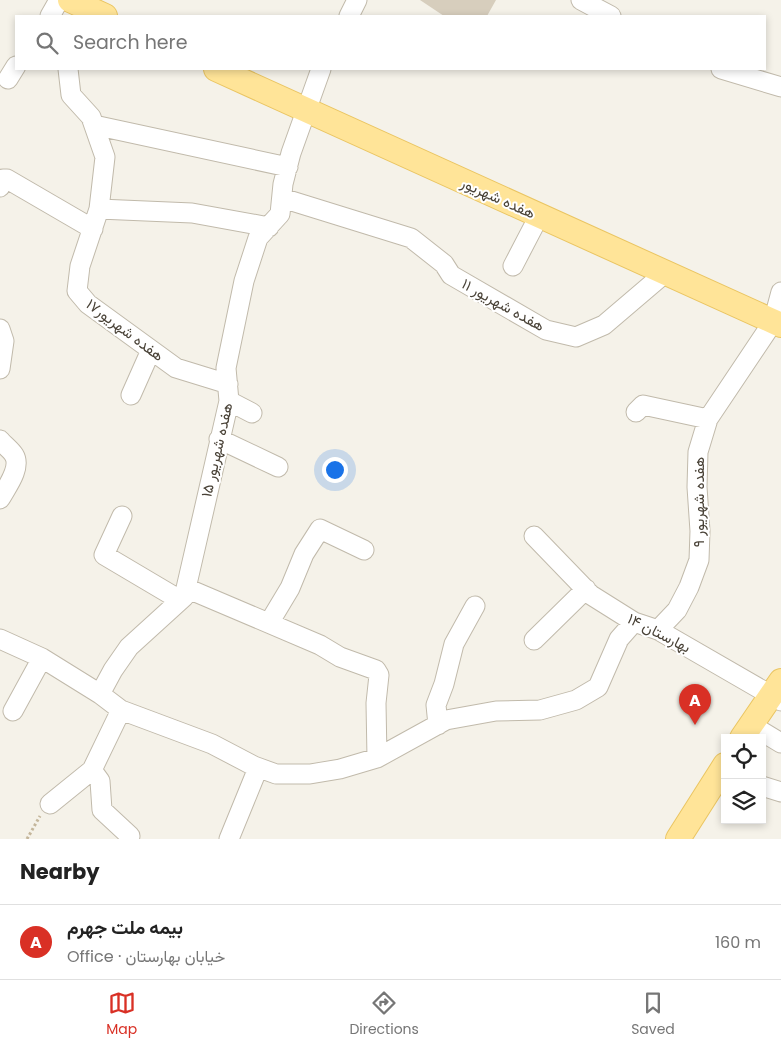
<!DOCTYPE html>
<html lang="en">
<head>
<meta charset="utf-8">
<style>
	body { margin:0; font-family:Poppins,Vazirmatn,sans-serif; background:#f2f2f2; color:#222 }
	.controls { position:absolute; right:15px; bottom:15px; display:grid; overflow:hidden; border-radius:0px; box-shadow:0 2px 8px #0003 }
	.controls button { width:45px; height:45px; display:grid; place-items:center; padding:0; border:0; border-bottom:1px solid #e0e0e0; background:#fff; color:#222; font:25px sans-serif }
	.you { position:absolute; left:334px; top:469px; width:18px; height:18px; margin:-12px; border:4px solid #fff; border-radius:50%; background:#1a73e8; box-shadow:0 0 0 8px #1a73e833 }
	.badge { display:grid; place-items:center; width:32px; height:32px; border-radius:50%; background:#d93025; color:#fff; font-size:16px; font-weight:700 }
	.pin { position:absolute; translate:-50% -41px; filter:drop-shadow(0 1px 2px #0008) }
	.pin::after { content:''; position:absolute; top:26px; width:18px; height:15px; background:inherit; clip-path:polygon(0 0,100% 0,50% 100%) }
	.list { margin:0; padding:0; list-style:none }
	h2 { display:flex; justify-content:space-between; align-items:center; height:65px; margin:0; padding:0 20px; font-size:21px }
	h2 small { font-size:16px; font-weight:400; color:#767676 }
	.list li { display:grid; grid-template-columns:32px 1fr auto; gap:15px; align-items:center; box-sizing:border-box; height:75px; padding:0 20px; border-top:1px solid #e0e0e0 }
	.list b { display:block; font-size:19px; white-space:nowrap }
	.list p { margin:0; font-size:16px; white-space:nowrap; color:#767676 }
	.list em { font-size:16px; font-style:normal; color:#767676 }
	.icon { flex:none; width:28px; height:28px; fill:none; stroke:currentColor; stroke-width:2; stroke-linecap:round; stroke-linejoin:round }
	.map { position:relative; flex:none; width:781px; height:839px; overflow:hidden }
	.search { position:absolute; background:#fff; box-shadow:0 2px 8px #0003; left:15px; right:15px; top:15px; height:55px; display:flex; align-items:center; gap:12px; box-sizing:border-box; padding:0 18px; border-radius:0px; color:#767676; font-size:19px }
	.sheet { height:140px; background:#fff }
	nav { display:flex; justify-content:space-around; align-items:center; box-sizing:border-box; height:70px; border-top:1px solid #e0e0e0; background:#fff; font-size:14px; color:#767676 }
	nav a { display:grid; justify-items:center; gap:2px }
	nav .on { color:#d93025 }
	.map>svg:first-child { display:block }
</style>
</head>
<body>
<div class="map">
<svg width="781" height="839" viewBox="0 0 781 839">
	<rect width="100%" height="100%" fill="#f5f2e9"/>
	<path fill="#d7cebd" d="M420,0H496L487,16H444Z"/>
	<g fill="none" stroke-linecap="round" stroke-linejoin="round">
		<g stroke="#c1baab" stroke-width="21">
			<path id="minor" d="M581,0L611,16
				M50,16L59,0
				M349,16L357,0
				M68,69L71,95L91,117L105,157L99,209L80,266L77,291L88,304L176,368L228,384
				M321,69L291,153L283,184L280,214L258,238L244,281L226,368L229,401L184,597L129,647L113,670L100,694L121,710L212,744L254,766L276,774H310L340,769L377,758L446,720L496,711L540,710L576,700L598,687L619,639L634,622
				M721,69L781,87
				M8,79L16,66
				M94,125L288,167
				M0,187L3,179H7L93,229
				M282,198L411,238L444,264L451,275L546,330L576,337L604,325L665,273
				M99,209L192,213L269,227
				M513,266L539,216
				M0,329L4,341L0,369
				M131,395L151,350
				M229,401L252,413
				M636,412L643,405L708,419
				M219,439L278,467
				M0,440C4,445 11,450 14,455C22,468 6,488 0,499
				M122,516L104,555L180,600
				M534,536L591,595L634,622L658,630L781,701
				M186,588L320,645L340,657L376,670L379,675L376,703L377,758
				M269,623L290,588L304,554L320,529L364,550
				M658,630L677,610L689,587L699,560L700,531L697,487L698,452L708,419L773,322L781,292
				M0,639L42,658L100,694
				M534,640L586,589
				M13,711L42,658
				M438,725L436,705L444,684L454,644L475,606
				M751,725L781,743
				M92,770L100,781L102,810L130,836
				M762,786L781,792
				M50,804L92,770L121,710
				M229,839L258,768"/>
		</g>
		<g stroke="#eac562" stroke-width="26">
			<path id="major" d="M70,0L105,16
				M216,69L781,325
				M742,738L781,681
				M678,839L725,765"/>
		</g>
		<path stroke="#c4b69b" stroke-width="3" stroke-dasharray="2.5 2.5" stroke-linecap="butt" d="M27,839L40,816"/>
		<use href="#minor" stroke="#fff" stroke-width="19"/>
		<use href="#major" stroke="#ffe498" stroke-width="24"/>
	</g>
	<g text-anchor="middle" stroke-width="4" stroke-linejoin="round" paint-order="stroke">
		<g font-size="15" fill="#494237" stroke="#fff">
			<text transform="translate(498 198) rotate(24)" y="5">هفده شهریور</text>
			<text transform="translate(503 305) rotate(29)" y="5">هفده شهریور ۱۱</text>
			<text transform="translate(125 330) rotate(37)" y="5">هفده شهریور۱۷</text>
			<text transform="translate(217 450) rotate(-77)" y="5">هفده شهریور ۱۵</text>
			<text transform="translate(699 502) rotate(-90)" y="5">هفده شهریور ۹</text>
			<text transform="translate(659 633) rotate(27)" y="5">بهارستان ۱۴</text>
		</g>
	</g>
</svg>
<div class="controls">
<button><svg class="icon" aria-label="locate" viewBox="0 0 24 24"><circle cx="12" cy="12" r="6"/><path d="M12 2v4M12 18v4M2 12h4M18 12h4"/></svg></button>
<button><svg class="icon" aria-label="layers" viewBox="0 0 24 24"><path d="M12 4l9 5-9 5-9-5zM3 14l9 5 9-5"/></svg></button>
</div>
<div class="you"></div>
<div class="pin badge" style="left:695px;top:725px">A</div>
<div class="search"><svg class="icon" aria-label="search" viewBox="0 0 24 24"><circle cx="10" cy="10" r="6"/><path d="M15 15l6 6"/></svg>Search here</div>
</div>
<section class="sheet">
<h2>Nearby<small></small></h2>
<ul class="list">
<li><span class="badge">A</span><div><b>بیمه ملت جهرم</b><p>Office · خیابان بهارستان</p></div><em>160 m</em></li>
</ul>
</section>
<nav>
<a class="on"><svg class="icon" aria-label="map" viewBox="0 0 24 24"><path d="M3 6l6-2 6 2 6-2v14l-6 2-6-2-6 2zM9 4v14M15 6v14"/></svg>Map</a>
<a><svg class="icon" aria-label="directions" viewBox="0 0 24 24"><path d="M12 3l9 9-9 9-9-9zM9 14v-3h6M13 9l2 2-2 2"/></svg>Directions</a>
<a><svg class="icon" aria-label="saved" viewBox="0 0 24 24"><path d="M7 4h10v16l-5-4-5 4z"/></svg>Saved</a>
</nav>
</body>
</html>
